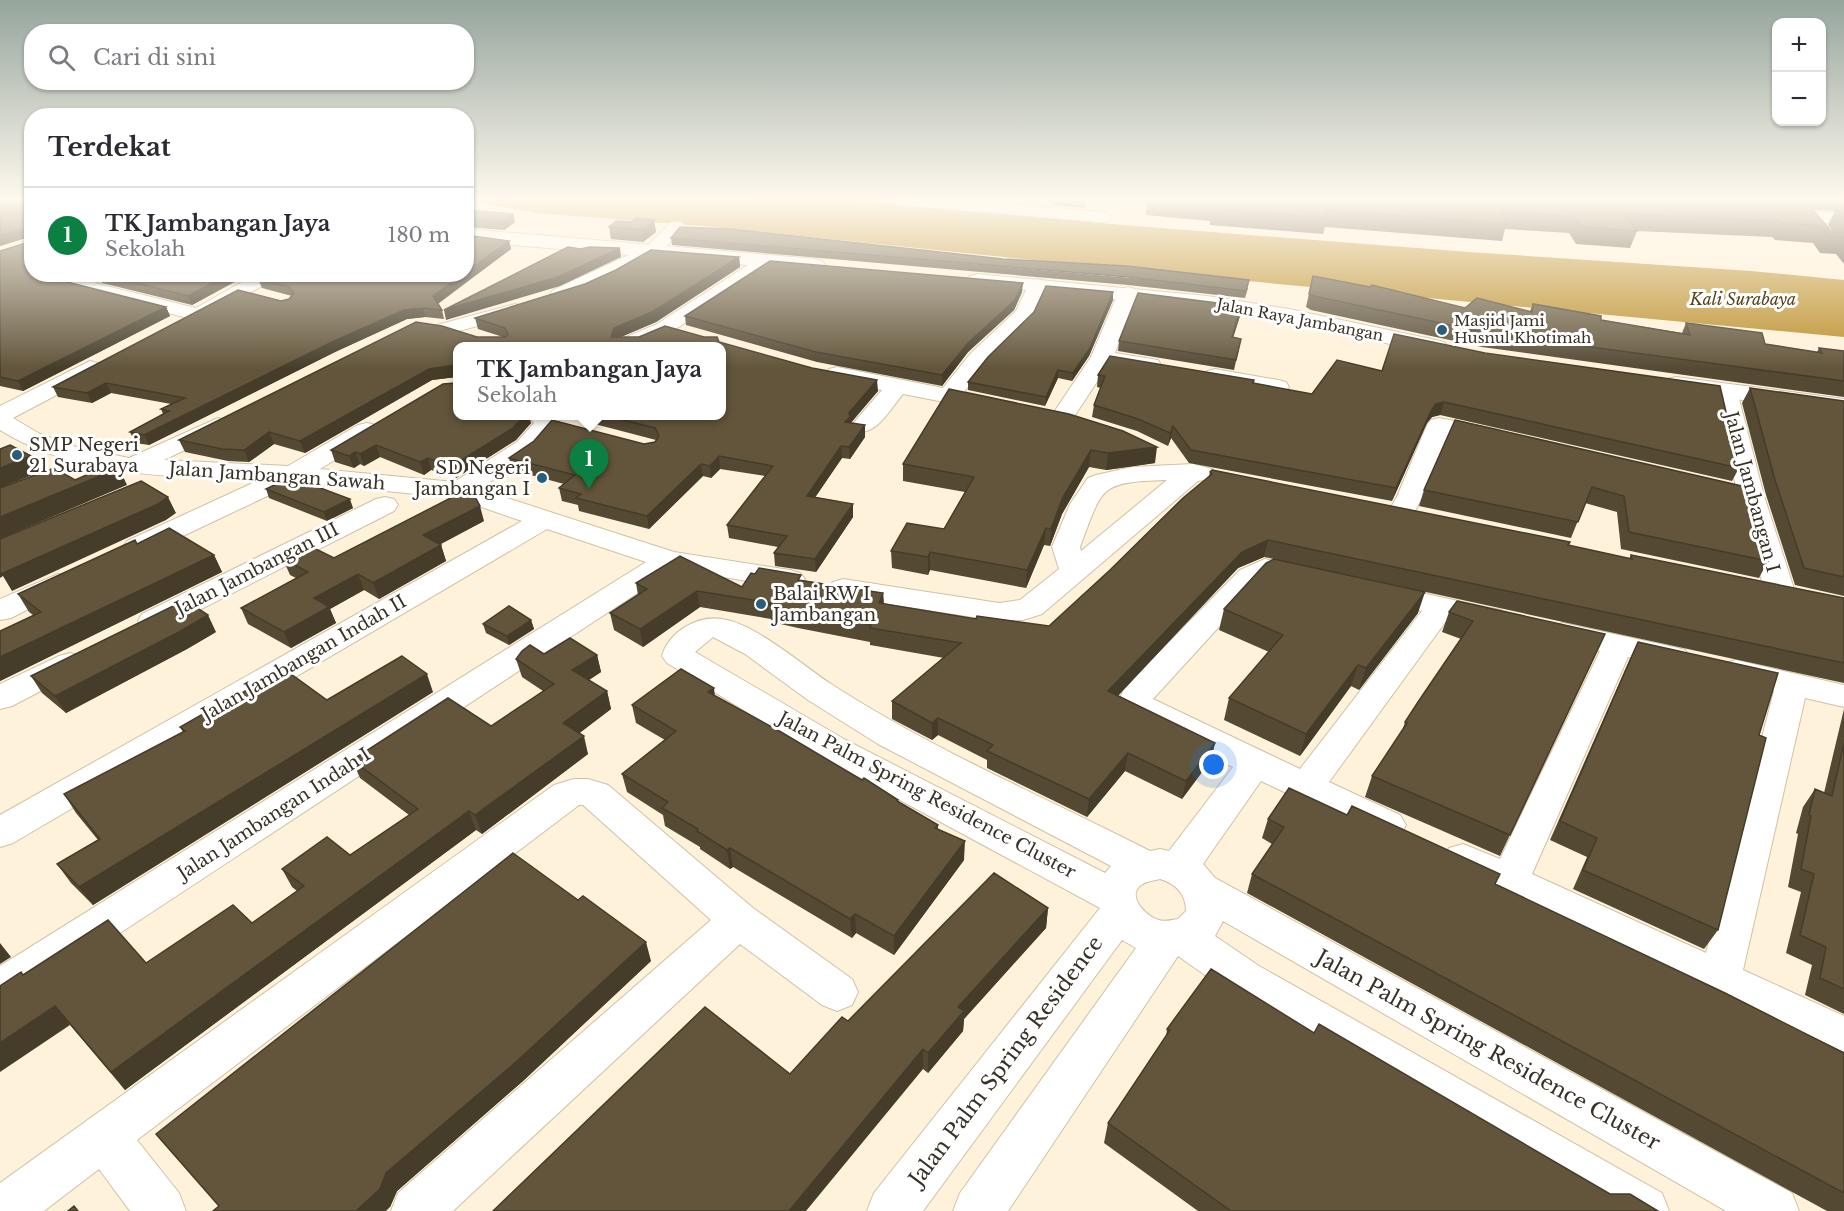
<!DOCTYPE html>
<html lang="id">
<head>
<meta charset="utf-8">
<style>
	body { margin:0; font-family:"Libre Baskerville",serif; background:#f7f7f7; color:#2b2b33 }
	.controls { position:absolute; right:18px; top:18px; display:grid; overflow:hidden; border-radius:12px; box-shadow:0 2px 4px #0004 }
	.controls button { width:54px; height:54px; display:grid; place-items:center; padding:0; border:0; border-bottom:2px solid #e1e1e2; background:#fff; color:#2b2b33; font:30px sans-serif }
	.you { position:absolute; left:1214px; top:765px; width:21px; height:21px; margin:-15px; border:4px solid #fff; border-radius:50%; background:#1a73e8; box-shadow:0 0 0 9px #1a73e833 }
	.badge { display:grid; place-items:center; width:39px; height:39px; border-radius:50%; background:#0b8043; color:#fff; font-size:20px; font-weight:700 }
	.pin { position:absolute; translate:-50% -50px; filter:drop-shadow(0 2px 3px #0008) }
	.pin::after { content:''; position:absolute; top:32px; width:21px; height:18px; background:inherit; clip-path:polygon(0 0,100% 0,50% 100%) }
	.popup { position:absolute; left:453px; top:342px; width:273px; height:78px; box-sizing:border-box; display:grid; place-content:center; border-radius:12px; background:#fff; filter:drop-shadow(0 2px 4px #0005); font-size:20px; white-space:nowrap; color:#7c7c81 }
	.popup b { font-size:22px; color:#2b2b33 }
	.popup::after { content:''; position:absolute; left:50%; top:100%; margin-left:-12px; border:12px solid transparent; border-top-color:#fff }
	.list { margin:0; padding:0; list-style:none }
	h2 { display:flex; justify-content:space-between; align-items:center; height:78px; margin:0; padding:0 24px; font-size:26px }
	h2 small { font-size:20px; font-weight:400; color:#7c7c81 }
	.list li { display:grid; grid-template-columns:39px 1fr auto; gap:18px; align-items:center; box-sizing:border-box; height:96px; padding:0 24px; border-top:2px solid #e1e1e2 }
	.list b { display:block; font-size:22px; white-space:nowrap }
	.list p { margin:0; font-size:20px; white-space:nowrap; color:#7c7c81 }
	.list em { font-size:20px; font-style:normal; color:#7c7c81 }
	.icon { flex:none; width:33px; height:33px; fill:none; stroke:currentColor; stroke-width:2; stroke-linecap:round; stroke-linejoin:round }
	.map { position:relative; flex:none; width:1844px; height:1211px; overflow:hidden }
	.search { position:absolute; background:#fff; box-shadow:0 2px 4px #0004; left:24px; top:24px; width:450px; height:66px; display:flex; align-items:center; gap:15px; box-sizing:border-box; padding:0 21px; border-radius:24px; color:#7c7c81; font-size:22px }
	.panel { position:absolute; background:#fff; box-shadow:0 2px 4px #0004; left:24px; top:108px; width:450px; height:174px; border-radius:24px }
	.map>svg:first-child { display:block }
</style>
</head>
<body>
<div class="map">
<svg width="1844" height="1211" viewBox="0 0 1844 1211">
	<rect width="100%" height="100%" fill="#fff2da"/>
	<path fill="#ba8e2a" d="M466,200H857L1123,225L1469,252L1751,271L1844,280V337L1119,269L714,227L537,213Z"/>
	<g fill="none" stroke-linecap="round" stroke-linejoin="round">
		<g stroke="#d1c1a4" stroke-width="2">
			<path id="street" d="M894,200H959L1102,212L1108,213L1111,217L1108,221L1102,222L902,205L896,203Z
				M1809,212L1844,213V223H1823L1837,240L1834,244H1822L1803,221L1800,217L1803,213Z
				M676,222L682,223L685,227L658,255L567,298H553L550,294L553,290L646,247L670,223Z
				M767,255L774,257L776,261L774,265L671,332L641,346H614L617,341L657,324L760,257Z
				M81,274H112L110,278L94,283L196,308L256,274H280L278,278L196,320L72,289L69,285L76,276Z
				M1037,279L1044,281L1047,285L1032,318L986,364L964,392L993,398L997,403L993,408L985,410L903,394C890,409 876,437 855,431L851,426L882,390L829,379L826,374L829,369L837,367L943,388L970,354L1016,311L1030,281Z
				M1128,287L1135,289L1138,293L1115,353L1158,360L1161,365L1158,370L1150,372L1108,365L1070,423L1062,425L1054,423L1050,418L1091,357L1118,293L1121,289Z
				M515,304L522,306L525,310L522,314L444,335L437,333L434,329L437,325Z
				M90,361L98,363L101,368L98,373L13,418L40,434L76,447L129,458L218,418L226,420L230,425L226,430L164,460L288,466L358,425L367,423L376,425L379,430L376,435L320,469L454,482L517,442L534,423L528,416H556L559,420L557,425L535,452L479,489L674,552L790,570L800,573L805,579L800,585L790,588L674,569L15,1002L0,1008V966L646,562L547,529L13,843L0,847V815L522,521L455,498L297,482L147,553L137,555L127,553L123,547L127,541L259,480C171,476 77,478 0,430V406Z
				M1215,369L1278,380L1286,382L1289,387L1286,392L1278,394L1207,381L1204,376L1207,371Z
				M1726,384L1734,386L1737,391L1764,496L1795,592L1790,598L1780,601L1770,598L1765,592L1738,496L1715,391L1718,386Z
				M1439,418L1500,430L1503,435L1500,440L1491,442L1448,434C1436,463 1427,493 1410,519L1400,521L1390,519L1387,513L1396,499L1427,425L1431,420Z
				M1193,464L1212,469L1216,474L1212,479L1198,481L1042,614L1023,620L999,621L843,597L833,594L828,588L833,582L843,579L999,603L1020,600L1059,569L1052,547L1070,504L1088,478L1096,475L1132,467ZM1167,480L1081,551L1080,547C1103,486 1099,482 1167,480Z
				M385,497L394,499L398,505L394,511L164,628L153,631L142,628L138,621L142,614L376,499Z
				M1265,559L1309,569L1313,575L1309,581L1299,584L1269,577L1260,582L1153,699L1300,769L1422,611L1371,599L1366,593L1371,587L1381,584L1490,608L1501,610L1505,617L1501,624L1490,626L1449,617L1329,782L1400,815L1406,825L1400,835L1387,839L1374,835L1261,781L1203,864L1215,878L1792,1193L1799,1211H1726L1223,921L1215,936L1259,966L1662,1193L1669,1211H1596L1229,992L1178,956L1008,1211H953L960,1193L1136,948L1122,940L923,1211H867L874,1193L1100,908L820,757L667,663L662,656C669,631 698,615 722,619C756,624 802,665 831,684C854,699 878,713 901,726C982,771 1067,809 1150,851L1160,849L1169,851L1233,767L1131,718L1119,701L1124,688L1240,570ZM713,637L745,654L808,700L878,744L1111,866L1105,873L844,739L695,652ZM1160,879C1176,884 1186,894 1186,911L1178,919C1172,920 1165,922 1159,920C1149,918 1129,900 1138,888C1143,881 1153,881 1160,879Z
				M58,574L68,577L73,583L68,589L11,618L0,620V599Z
				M1563,623L1674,647L1685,650L1690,657L1685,664L1674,667L1628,657L1532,874L1706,953L1774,691L1725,679L1720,671L1725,663L1736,660L1844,685V707L1805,698L1743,970L1844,1016V1057L1449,870L1444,859L1449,848L1463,844L1500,859L1600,651L1552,640L1548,633L1552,626Z
				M70,653L81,656L86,663L81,670L12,706L0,709V684L59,656Z
				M574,779H588L608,785L753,908L852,979L858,992L852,1005L837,1011L822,1005L740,944L453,1211H391L398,1193L711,920L583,805H579L137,1140L179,1193L186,1211H130L99,1169L44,1211H0V1183L554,785Z"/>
		</g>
		<g stroke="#d1c1a4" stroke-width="2">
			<path id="secondary" d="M466,229L815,259L822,261L825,265L822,269L815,271L466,241Z
				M977,274L1207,296L1289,309L1436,340L1444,342L1448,347L1444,352L1436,354L1289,322L1207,309L970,284L966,280L970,276Z
				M1676,377L1844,399V415L1667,389L1664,384L1667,379Z"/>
		</g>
		<use href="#street" fill="#fff" fill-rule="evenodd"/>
		<use href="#secondary" fill="#fff" fill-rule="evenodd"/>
	</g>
	<path fill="#544933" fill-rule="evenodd" d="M0,200L69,283L166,307L170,316L23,391L0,386V251L29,242V237L0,246Z
		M1053,200H1087L1084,208L1052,205Z
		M1147,200H1844V264L1836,254L1820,253L1813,243L1775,240L1772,237L1637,231L1630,248L1576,244L1569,233L1505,229L1502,241L1325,227L1323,234L1210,225V221L1146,215ZM1813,210L1835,211L1828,225L1834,233H1833Z
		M466,210L513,214L515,222L504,230L466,227Z
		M654,220L656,232L643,242L611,239L609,227L632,222Z
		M671,238L1248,288L1245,298L1128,285L672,245Z
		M509,241L511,249L438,304L442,310L444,319L425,317L407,319L335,352L149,445L135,443L130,432L163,414L161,409L171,404L111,393L92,403L58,397L53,387L281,301L289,299L292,296L262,288L258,279Z
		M739,257L740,267L656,322L621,337L719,342L878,391L851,423L865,425V437L850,459L842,458L815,497L853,504V517L816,572L775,566L774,553L778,547L729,538L727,525L765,476L720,469L711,478L703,476L649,529L579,511L578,505L562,501L559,488L564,484L512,470L509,458L644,444L655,442L656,440L564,416H721L457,346L531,423L516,440L456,478L431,470L424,475L380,457L364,466L360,464L354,468L335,462L331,450L455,383L456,377L432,380L305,453L274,444L249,462L228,461L185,452L179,440L477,337H503L478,329L475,318Z
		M99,274H249L192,305L102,283Z
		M1313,276L1465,308L1530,311L1533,304L1601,320L1682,333L1686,323L1765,344L1817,352L1819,348L1844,351V397L1482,347L1311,310L1306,307Z
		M1022,292L1014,310L968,352L942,386L817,362L686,325L685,316Z
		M1113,292V300L1089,356L1072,381L1058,378L1045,406L968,390V382Z
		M1240,316L1233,337L1241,339L1234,370L1118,351L1119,341Z
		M1337,360L1739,468L1732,481L1440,415L1432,417L1427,423L1392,501L1189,463L1171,438L1168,446L1137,431L1092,417L1094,405L1101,388L1097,387L1098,375L1253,383L1312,394Z
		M1750,388L1844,401V596L1795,585L1766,495L1742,403Z
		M949,389L1155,463L1106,470L1089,467L1062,514L1050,546L1044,545L1026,588L930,570L928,575L892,568L891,551L944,529L965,492L903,481V464Z
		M1455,420L1746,487L1768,561L1759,578L1621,549L1617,512L1585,503L1571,538L1419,506L1424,490Z
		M1210,472L1629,559L1631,555L1844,598V683L1343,574L1418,613L1359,690L1351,686L1300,756L1224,720L1229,698L1269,652L1219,630L1224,609L1274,559L1264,557L1238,568L1118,696L1215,743L1211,760L1182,799L1125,771L1087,817L987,768V760L938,735L932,740L892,719V701L944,658L870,645V642L798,628L772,622L771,619L700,607L643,647L614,630L610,613L638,595L636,583L742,587L801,580L883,593L884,604L976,619L1049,626L1110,570L1209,476Z
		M266,489L353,508L327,521L269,498Z
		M484,521L440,544L441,545L446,561L379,599L364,590L330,609L336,623L291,648L248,624L241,608L296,578L290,575L283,559L334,558Z
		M137,544L214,555L222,572L0,681V631L33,615L29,612L18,594Z
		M1449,612L1605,634L1500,856L1365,797L1372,776L1402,732L1405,722L1461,639L1442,632Z
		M531,620L534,629L509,645L486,633L483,624Z
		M216,632L187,649L66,713L42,693L31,676Z
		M1638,642L1759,735L1718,930L1704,949L1573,889L1587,857L1550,840L1629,661Z
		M544,654L597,655L601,672L589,680L607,691L611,709L579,733L588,754L482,834L476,830L125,1090L70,1025L23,975L146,963L252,923L297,891L292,887L282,869L350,855L409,815L360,778L352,760L491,726L543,691L522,677L516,659Z
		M260,688L327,700L433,692L93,905L71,883L57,864L98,840L76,813L64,794L183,732L180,727Z
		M715,696L938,825V829L964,860L894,955L856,933L852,938L733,867L730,869L700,849V847L665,826L663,815L627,792L622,774L665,740L636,723L632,705Z
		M1844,709V1014L1805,995L1812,965L1786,953L1801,892L1788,887L1798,834L1796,833L1803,807L1815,789L1824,793Z
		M1268,819L1495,884L1844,1052V1211H1827L1247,893L1252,874L1272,844L1262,838Z
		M1048,908L1046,928L964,1019L963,1031L928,1073L923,1069L790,1074L848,1021Z
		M651,961L523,1081L397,1191L390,1207L219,1206L156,1134Z
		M1167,1029L1314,1033L1610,1194L1658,1211H1198L1104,1143L1108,1123L1166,1037Z"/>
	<path fill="#453c29" d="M1807,200H1814L1809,210L1801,212Z
		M513,214L515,222L504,230L502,222Z
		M654,220L656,232L643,242L642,230Z
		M29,227L32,236L0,246V236Z
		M509,241L511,249L435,305L433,296L463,274H466V272Z
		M620,248L621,257L560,286L446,320L444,310Z
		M739,257L740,267L656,322L616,339L611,337L614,328Z
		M64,274H75L67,285L63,276Z
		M229,274H249L192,305L188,296Z
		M1023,283L1022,292L1014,310L968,352L942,386V375L969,342Z
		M1113,292V300L1089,356L1072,381L1073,373Z
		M1241,306L1240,316L1230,348L1232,337Z
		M166,307L170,316L23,391L18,381Z
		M423,308L425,317L407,319L335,352L149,445L144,435L332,342L404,310Z
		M454,365L457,377L432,380L305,453L300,441L429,369Z
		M1058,370V378L1045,406L1046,397Z
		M877,380L878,391L850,423L845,422L849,413Z
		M106,383L111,393L92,403L87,393Z
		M1444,402L1440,415L1432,417L1427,423L1392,501L1396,488L1431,411L1436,404Z
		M524,416H529L531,423L516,440L456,478L452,466Z
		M865,425V437L850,459L849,447Z
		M1173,426L1171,438L1168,446L1170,433Z
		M269,432L274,444L249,462L244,450Z
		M376,445L380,457L364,466L360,454Z
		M841,446L842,458L808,508L807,496Z
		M1157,447L1155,463L1106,470L1108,453Z
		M1091,450L1089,467L1062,514L1050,546L1051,529L1063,497Z
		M355,452L360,464L354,468L349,456Z
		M31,456L40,472L0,488V468Z
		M719,456L720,469L711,478L710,466Z
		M428,458L431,470L424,475L420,462Z
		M701,464L703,476L649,529L647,516Z
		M119,468L127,485L0,539V517Z
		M168,497L176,513L166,520L12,591L3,576L0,578V568Z
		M350,499L353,508L327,521L324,512Z
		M853,504V517L816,572L815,559Z
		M480,506L484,521L428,551L423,535Z
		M1046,528L1044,545L1026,588L1027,570Z
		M1268,540L1264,557L1238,568L1106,708L1108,691L1242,552Z
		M441,545L446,561L379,599L373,583Z
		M930,552V570L928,575V557Z
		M214,555L222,572L0,681V657Z
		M358,574L364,590L330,609L336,623L291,648L284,632L314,598Z
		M697,591L700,607L643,647L640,629Z
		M1425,592L1418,613L1359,690L1366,668Z
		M883,593L884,610L879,603Z
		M208,615L216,632L187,649L66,713L55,696Z
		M531,620L534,629L509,645L507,636Z
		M597,655L601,672L577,688L572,670Z
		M1358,665L1351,686L1300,756L1306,734Z
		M427,674L433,692L93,905L79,887Z
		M714,688L716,706L708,692Z
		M607,691L611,709L568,742L563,723Z
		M938,718V735L932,740V723Z
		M584,736L588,754L482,834L475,815Z
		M1215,743L1211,760L1182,799L1186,781Z
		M1128,753L1125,771L1087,817L1089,799Z
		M469,811L476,830L125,1090L111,1072Z
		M965,841L964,860L894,955V936Z
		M730,848L733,867L730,869L727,850Z
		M1048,908L1046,928L964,1019L963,1031L928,1073V1053L958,1007Z
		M855,914L856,933L852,938L850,919Z
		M646,942L651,961L523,1081L397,1191L390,1207L386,1211H356L386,1173Z
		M0,943L11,957L0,964Z
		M55,1006L70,1025L0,1072V1043Z
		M923,1049V1069L806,1211H789Z"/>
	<path fill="#62553b" stroke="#453c29" stroke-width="1.5" d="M0,200H32V274H64L63,276L67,282L166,307L18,381L0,377V251L29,242V227L0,236Z
		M1154,200H1807L1806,202L1833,233H1844V237L1828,236L1821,226L1783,223L1780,221L1624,214L1637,231L1582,227L1575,217L1501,211L1507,224L1326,210L1327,218L1213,209V205Z
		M1836,209H1844V218Z
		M466,210L513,214L502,222L466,219Z
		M636,218L654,220L642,230L609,227L616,221L632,222Z
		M680,227L731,229L1003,259L1126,266L1249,280L1246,291L1129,277L671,238Z
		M466,235L509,241L466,272Z
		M568,247L580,249L590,247L620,248L558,277L444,310Z
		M651,250L739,257L654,311L614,328L611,337H639L665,326L704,337H717L719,342L812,368L877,380L849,413L850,417L845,422L865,425L849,447L841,446L807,496L853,504L815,559L774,553L787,536L727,525L773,466L719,456L710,466L701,464L647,516L576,498L581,494L559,488L575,475L509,458L534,441L552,420L644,444L655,442L659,436L655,428L607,416H721V346H457V416H524L513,428L452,466L428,458L420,462L376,445L360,454L355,452L349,456L331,450L443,384L455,383L456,368L454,365L429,369L300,441L269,432L244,450L222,449L179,440L416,322L442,326L477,337H506L508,334L505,328L475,318L585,284L616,270Z
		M770,261L1023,283L1015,300L969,342L942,375L816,352L685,316Z
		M101,274H229L188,296Z
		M266,274H463L433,296L442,310L423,308L404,310L332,342L144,435L130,432L169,411L161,409L185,398L106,383L87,393L53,387L238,290L281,301L289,299L294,293L289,287L258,279Z
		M1313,276L1370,287L1372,285L1465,308L1477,298L1532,312L1533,304L1601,316V320L1690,335L1686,323L1762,333L1765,344L1822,353L1819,348L1844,351V381L1487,333L1314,296L1309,294Z
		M1046,286L1113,292L1090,348L1073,373L1058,370L1046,397L968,382L988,357L1034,312Z
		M1138,293L1241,306L1232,337L1241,339L1236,360L1119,341Z
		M1394,334L1485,353L1720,386L1739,468L1444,402L1436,404L1431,411L1396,488L1191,450L1173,426L1170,433L1138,419L1094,405L1105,376L1098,375L1110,356L1254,380L1253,383L1312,394L1337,360L1382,371Z
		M1750,388L1844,401V577L1804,568L1775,480Z
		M949,389L1069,414L1123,431L1157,447L1108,453L1091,450L1063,497L1051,529L1046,528L1027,570L930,552L928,557L891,551L907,523L944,529L974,477L903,464Z
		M1455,420L1746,487L1768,561L1629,532L1624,496L1592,487L1578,522L1424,490Z
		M10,445L31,456L0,468V449Z
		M112,464L119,468L0,517V488L54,468L75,480Z
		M1212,470L1570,542L1568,545L1632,559L1631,555L1844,598V663L1268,540L1242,552L1108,691L1215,743L1186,781L1128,753L1089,799L987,751L993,745L938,718L932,723L892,701L961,643L870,628L871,625L796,611L770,605L771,603L697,591L640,629L610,613L647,589L636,583L680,556L742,587L751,573L755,574L759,568L801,575L798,580L883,593L879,603L976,619L977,616L1049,626L1110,570L1183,498L1212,474L1210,472Z
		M291,477L350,499L324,512L266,489Z
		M141,481L168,497L158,504L1,574L0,571V539Z
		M466,490L473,493L480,506L423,535L441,545L373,583L358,574L314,598L329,607L284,632L241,608L308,572L283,559L308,545L334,558Z
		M169,528L214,555L0,657V631L41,612L18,594L135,540L137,544Z
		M1274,559L1425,592L1366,668L1358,665L1306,734L1229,698L1283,635L1224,609L1266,563Z
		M185,600L208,615L179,632L55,696L31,676Z
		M1457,601L1605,634L1510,835L1372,776L1407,723L1405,722L1418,702L1473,621L1449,612Z
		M509,606L531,620L507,636L483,624Z
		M570,638L597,655L572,670L607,691L563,723L584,736L475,815L469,811L111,1072L55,1006L0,1043V986L21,972L23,975L108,920L146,963L233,905L252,923L304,886L282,869L327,837L350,855L418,809L352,760L448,698L491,726L554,684L516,659L522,651L530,645L544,654Z
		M1638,642L1778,673L1759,735L1766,738L1718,930L1583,870L1597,838L1560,821Z
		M402,656L427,674L79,887L57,864L100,839L64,794L185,731L180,727L208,711L211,712L255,685L260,688L288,672L327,700Z
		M681,669L714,688L708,692L781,732L862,780L864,778L898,800L897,801L938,825L935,828L965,841L894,936L855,914L850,919L730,848L727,850L697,831L698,829L662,808L668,802L622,774L676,731L632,705Z
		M1844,743V989L1820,978L1826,947L1800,935L1814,874L1801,869L1811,816L1809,815L1815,789L1832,796Z
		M1289,788L1347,815L1352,806L1500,874L1495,884L1725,993L1844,1053V1193L1252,874L1284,827L1268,819Z
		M513,853L578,900L583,896L646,942L516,1062L386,1173L380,1189L356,1211H213L219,1206L156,1134Z
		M994,873L1048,908L958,1007L964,1011L928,1053L923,1049L789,1211H493L705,1007L790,1074L842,1017L848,1021Z
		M1211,969L1314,1033L1319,1024L1610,1194H1630L1658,1211H1231L1108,1123L1170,1030L1167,1029Z
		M74,1206L78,1211H68Z"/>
	<linearGradient id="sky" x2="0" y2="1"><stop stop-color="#95a59c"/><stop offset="0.54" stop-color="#fff9ee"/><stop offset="1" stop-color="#fff9ee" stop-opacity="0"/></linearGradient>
	<rect width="1844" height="369" fill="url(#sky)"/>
	<g fill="#285e79" stroke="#fff" stroke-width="2">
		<circle cx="1442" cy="330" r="6"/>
		<circle cx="17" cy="455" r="6"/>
		<circle cx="542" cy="478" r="6"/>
		<circle cx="761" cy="604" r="6"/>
	</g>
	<g text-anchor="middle" stroke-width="6" stroke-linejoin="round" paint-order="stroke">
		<g font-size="15" fill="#383226" stroke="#fff">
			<text transform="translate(1300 320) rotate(11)" y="5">Jalan Raya Jambangan</text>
		</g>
		<g font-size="15" fill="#383226" stroke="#fff" text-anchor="start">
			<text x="1454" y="326">Masjid Jami<tspan x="1454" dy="17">Husnul Khotimah</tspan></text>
		</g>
		<g font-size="16" font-style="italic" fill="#57441c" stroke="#fff">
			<text x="1743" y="305">Kali Surabaya</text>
		</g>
		<g font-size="18" fill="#383226" stroke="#fff" text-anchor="start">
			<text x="29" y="451">SMP Negeri<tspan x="29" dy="21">21 Surabaya</tspan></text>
			<text x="530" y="474" text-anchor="end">SD Negeri<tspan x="530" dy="21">Jambangan I</tspan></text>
			<text x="773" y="600">Balai RW I<tspan x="773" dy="21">Jambangan</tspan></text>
		</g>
		<g font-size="18" fill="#383226" stroke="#fff">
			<text transform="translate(277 476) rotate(4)" y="6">Jalan Jambangan Sawah</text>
			<text transform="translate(1752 492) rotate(75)" y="6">Jalan Jambangan I</text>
			<text transform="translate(257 569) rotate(-27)" y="6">Jalan Jambangan III</text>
			<text transform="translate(304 658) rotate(-30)" y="6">Jalan Jambangan Indah II</text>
			<text transform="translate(927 795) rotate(28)" y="6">Jalan Palm Spring Residence Cluster</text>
			<text transform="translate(274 814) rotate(-33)" y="6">Jalan Jambangan Indah I</text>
		</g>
		<g font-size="21" fill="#383226" stroke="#fff">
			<text transform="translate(1488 1050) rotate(29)" y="7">Jalan Palm Spring Residence Cluster</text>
			<text transform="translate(1006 1061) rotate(-53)" y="7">Jalan Palm Spring Residence</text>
		</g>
	</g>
</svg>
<div class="controls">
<button>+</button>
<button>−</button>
</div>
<div class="you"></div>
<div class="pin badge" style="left:589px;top:489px">1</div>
<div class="popup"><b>TK Jambangan Jaya</b>Sekolah</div>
<div class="search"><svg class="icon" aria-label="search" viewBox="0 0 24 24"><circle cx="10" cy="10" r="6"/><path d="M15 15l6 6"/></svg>Cari di sini</div>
<section class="panel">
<h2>Terdekat<small></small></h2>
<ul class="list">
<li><span class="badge">1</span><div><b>TK Jambangan Jaya</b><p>Sekolah</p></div><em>180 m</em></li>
</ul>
</section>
</div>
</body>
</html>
